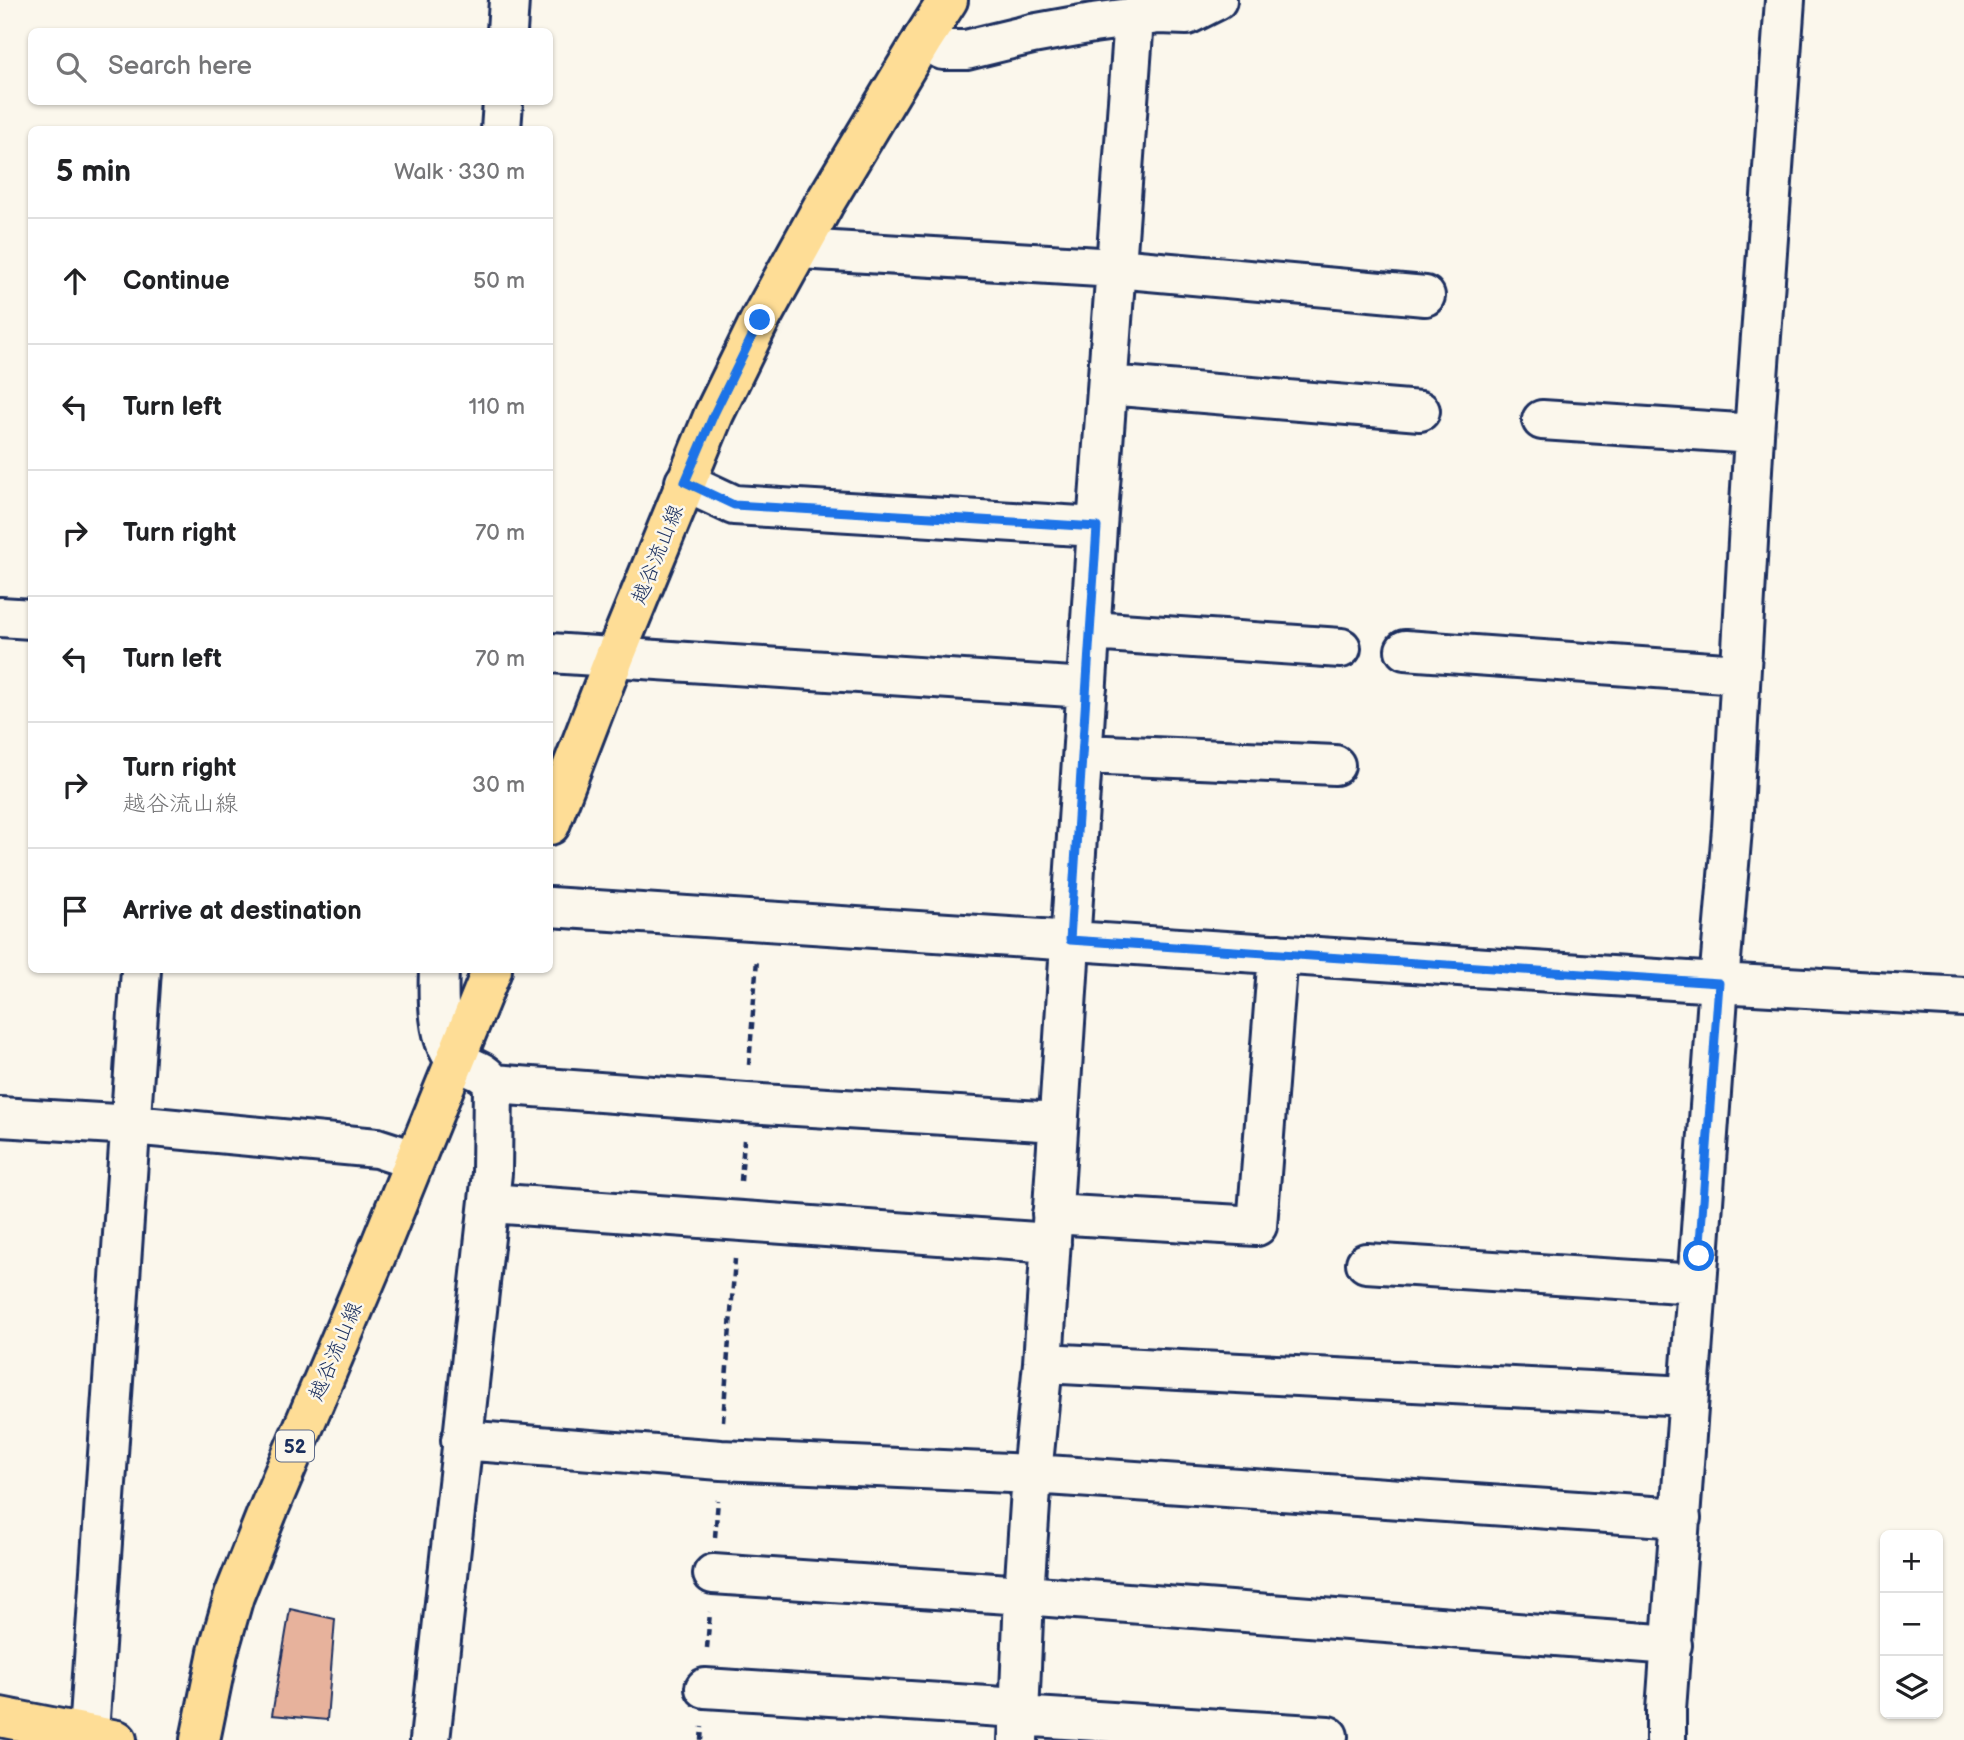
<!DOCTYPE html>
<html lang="en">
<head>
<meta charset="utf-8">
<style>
	body { margin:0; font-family:"Balsamiq Sans","Klee One",sans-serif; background:#f2f2f2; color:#202124 }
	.controls { position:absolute; right:21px; bottom:21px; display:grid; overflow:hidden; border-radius:10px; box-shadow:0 2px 5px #0004 }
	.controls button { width:63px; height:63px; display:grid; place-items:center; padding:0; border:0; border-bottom:2px solid #e0e0e0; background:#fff; color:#202124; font:35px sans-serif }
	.stop { position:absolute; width:21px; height:21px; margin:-16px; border:5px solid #1a73e8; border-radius:50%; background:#fff }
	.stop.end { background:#1a73e8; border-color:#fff; box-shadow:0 2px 7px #0008 }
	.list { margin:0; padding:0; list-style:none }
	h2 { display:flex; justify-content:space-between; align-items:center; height:91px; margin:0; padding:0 28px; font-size:30px }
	h2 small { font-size:23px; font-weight:400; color:#757577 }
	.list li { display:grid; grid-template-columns:46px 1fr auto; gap:21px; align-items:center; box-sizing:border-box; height:126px; padding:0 28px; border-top:2px solid #e0e0e0 }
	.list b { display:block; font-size:26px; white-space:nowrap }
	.list p { margin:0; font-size:23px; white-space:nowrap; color:#757577 }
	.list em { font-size:23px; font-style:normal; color:#757577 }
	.icon { flex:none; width:38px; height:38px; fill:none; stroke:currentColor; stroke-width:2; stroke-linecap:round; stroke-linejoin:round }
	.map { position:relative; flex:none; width:1964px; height:1740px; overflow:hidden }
	.search { position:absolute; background:#fff; box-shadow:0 2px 5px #0004; left:28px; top:28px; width:525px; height:77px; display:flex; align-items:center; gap:18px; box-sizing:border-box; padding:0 24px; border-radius:10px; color:#757577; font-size:26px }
	.panel { position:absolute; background:#fff; box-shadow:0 2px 5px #0004; left:28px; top:126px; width:525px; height:847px; border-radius:10px }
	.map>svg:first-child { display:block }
</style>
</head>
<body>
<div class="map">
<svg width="1964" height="1740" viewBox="0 0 1964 1740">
	<rect width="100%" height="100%" fill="#fbf7ec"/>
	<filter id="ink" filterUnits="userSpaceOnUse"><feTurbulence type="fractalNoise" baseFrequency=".0143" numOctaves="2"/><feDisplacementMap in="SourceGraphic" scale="14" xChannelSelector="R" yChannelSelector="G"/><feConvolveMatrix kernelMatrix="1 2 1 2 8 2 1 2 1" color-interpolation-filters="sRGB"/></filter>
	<g filter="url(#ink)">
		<path fill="#e7b29c" stroke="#1b2f5e" stroke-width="2" d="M290,1609L335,1619L327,1720L272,1715Z"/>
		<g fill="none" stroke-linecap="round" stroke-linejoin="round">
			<g stroke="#1b2f5e" stroke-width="44">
				<path id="minor" d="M507,32L509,0
					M923,39L943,50H966L1032,34L1093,23L1159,14L1187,15L1217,0
					M501,130L503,102
					M800,249L1116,268L1425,296
					M1108,385L1420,411
					M1542,420L1754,434
					M685,482L734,505L1097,527
					M0,617L32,619
					M1091,631L1341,648
					M1405,650L1739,674
					M550,653L1087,688
					M1083,754L1335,765
					M550,907L1719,983L1964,997
					M493,1084L746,1103L1058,1122
					M0,1117L132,1125L377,1148L414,1160
					M489,1203L1051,1243
					M1052,1214L1257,1226L1278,954
					M1366,1263L1697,1284
					M1043,1363L1688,1396
					M461,1440L721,1460L1032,1474L1681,1518
					M713,1574L1024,1595L1672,1645
					M705,1688L1019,1708
					M1019,1716L1328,1736
					M89,1733L141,970
					M430,1740L492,1173L493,1084C482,1068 471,1070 457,1060C437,1045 438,993 439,970
					M1018,1740L1024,1595L1032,1474L1043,1363L1097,527L1134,19
					M1666,1740V1710L1719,983L1732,829L1754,434L1785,0"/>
			</g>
			<g stroke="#1b2f5e" stroke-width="44">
				<path id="major" d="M550,825L615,656L714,414L760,320L824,204L923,39L948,0
					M0,1717L117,1740
					M200,1740L218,1652L234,1596L267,1513L376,1256L492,970"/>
			</g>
			<path stroke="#1b2f5e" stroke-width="4.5" stroke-dasharray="7 5" stroke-linecap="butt" d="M749,1065L757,959
				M741,1181L744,1140
				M723,1421L735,1259
				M715,1537L718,1500
				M707,1648L710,1612
				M701,1740L702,1727"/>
			<use href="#minor" stroke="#fbf7ec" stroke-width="38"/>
			<use href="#major" stroke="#fedd96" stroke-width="38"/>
		</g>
	</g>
	<g fill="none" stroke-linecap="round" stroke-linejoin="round" filter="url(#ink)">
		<path stroke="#1a73e8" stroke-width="9" d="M760,320L714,414L685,482L734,505L1097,527L1070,940L1719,983L1699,1256"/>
	</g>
	<g text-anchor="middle" stroke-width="5" stroke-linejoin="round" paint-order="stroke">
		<rect fill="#fbf7ec" stroke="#5e6b89" stroke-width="2" x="276" y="1430.5" width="38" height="31" rx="5"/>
		<g font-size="19" font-weight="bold" fill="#1b2f5e">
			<text x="295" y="1453">52</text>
		</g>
		<g font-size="21" fill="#1b2f5e" stroke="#fbf7ec">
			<text transform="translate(657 554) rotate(-68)" y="7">越谷流山線</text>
			<text transform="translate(335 1351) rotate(-67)" y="7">越谷流山線</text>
		</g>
	</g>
</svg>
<div class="controls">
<button>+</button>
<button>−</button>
<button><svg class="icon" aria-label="layers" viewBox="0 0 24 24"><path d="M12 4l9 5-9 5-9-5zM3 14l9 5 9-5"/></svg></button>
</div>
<div class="stop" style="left:1699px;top:1256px"></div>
<div class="stop end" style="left:760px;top:320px"></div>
<div class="search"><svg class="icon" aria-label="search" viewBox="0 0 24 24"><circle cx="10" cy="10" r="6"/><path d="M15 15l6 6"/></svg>Search here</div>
<section class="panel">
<h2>5 min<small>Walk · 330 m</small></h2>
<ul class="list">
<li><svg class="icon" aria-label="ahead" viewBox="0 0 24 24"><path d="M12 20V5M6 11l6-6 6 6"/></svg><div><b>Continue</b></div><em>50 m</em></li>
<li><svg class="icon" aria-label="left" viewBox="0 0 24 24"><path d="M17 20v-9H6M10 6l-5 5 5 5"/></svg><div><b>Turn left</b></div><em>110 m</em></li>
<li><svg class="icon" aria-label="right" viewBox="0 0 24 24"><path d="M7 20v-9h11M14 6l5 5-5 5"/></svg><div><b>Turn right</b></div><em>70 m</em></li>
<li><svg class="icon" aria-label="left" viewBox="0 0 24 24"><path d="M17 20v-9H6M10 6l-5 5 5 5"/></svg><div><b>Turn left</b></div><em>70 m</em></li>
<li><svg class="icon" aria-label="right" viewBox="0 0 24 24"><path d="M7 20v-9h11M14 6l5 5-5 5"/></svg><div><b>Turn right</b><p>越谷流山線</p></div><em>30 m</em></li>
<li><svg class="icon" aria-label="arrive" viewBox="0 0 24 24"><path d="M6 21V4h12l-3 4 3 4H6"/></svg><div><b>Arrive at destination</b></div></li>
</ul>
</section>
</div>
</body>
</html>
